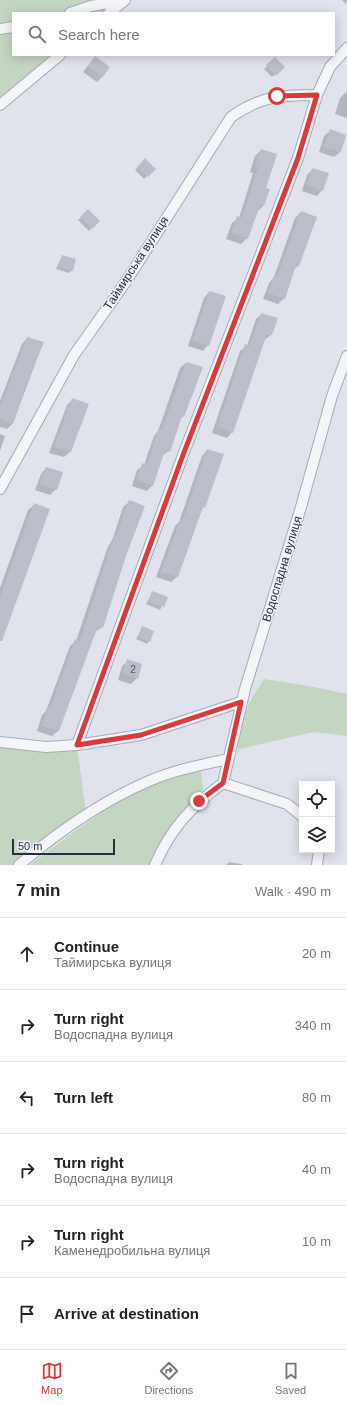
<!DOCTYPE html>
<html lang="en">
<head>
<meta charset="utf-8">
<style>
	body { margin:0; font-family:Arial,sans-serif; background:#f2f2f2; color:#222 }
	.controls { position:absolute; right:12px; bottom:12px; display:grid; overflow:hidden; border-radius:0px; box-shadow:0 2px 10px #0003 }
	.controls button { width:36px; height:36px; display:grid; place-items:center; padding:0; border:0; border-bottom:1px solid #e0e0e0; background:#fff; color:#222; font:20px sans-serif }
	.scale { position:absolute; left:12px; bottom:10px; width:103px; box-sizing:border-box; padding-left:4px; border:2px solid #272e44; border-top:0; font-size:11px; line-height:14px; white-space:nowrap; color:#272e44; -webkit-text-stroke:3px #f0f3f8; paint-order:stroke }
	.stop { position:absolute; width:12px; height:12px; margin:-9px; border:3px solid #dc393c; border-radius:50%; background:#fff }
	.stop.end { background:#dc393c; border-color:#fff; box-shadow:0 1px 4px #0008 }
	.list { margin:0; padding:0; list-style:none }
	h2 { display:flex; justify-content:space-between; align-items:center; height:52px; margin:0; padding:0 16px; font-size:17px }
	h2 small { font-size:13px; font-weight:400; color:#767676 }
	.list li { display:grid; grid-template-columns:26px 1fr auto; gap:12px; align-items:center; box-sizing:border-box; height:72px; padding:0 16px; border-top:1px solid #e0e0e0 }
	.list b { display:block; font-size:15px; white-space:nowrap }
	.list p { margin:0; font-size:13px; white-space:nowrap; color:#767676 }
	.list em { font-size:13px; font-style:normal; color:#767676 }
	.icon { flex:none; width:22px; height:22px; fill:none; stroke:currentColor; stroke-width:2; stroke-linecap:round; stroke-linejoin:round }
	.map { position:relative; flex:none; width:347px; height:865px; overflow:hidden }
	.search { position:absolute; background:#fff; box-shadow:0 2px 10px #0003; left:12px; right:12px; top:12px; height:44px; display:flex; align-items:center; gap:10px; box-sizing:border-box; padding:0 14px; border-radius:0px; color:#767676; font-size:15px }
	.sheet { height:484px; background:#fff }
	nav { display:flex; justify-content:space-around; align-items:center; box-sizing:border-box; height:56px; border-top:1px solid #e0e0e0; background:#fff; font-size:11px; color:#767676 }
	nav a { display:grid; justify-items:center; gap:2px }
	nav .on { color:#dc393c }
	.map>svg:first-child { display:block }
</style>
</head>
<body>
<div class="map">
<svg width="347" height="865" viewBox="0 0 347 865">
	<rect width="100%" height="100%" fill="#e0e3eb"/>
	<path fill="#c3d6c1" d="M0,0H125L109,13H13V55H60L0,105Z
		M264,679L309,686L347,694V736L314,732L239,749L235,744L249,703Z
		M0,742L77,745L86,814L19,865H0Z
		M201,771L203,789L178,817L167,833L151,865H30C76,831 142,775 201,771Z"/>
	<path fill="#0003" d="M342,0H347V3L346,4Z
		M95,57L103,76L97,82L83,72Z
		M275,58L284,67L272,77L264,69Z
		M346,92H347V118L335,114L340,98Z
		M330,131L345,136L340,152L334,157L319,152L324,136Z
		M261,150L265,188L263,206L258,211L247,238L241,244L226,239L232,223L239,218L253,173L250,172L255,156Z
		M145,160L154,169L144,179L135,170Z
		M313,169L322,190L317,196L302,191L307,175Z
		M88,211L98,221L89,231L78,220Z
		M301,212L298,266L293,270L284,298L278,304L263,299L269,283L274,277L295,218Z
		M62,256L72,270L69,273L56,269Z
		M209,292L208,345L203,351L188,346L204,298Z
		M262,314L277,319L271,335L264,340L232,432L227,438L212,433L240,351L247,346L256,319Z
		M27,338L43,343L13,423L7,429L0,427V401L22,344Z
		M186,363L183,416L179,420L169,451L162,456L153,485L147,491L132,486L137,470L144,465L154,436L158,431L180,368Z
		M72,400L87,405L70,452L64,457L49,453L67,405Z
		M1,434L5,436L0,451V435Z
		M207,450L222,455L177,577L171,582L156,577L175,526L179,522L202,456Z
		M46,468L56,489L50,495L35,490L41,474Z
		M129,502L102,627L95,632L58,731L52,736L37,731L42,715L46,711L70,646L76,641L107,549L113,538L123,507Z
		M34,505L0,639V588L28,510Z
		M153,592L166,597L160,610L146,604Z
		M142,628L149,641L147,644L136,639Z
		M128,661L137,678L131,684L118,680L122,666Z
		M229,862L242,864V865H226Z"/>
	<path fill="#babecb" d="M95,56L110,67L103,77L88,66Z
		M275,57L285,67L276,76L266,65Z
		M330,129L346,135L341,152L324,147Z
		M261,149L277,154L266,188L270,189L264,206L260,205L248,239L231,233L237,216L242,218L258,167L255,166Z
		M145,158L156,169L148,177L137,167Z
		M312,168L329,173L323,191L307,185Z
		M88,209L100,221L92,229L80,217Z
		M301,211L317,217L299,266L296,265L285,299L268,293L274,276L277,277Z
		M62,255L76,259L73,271L58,267Z
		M209,291L226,296L209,346L193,340Z
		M261,313L278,318L272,335L267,334L233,433L217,427L245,344L250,346Z
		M27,337L44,342L25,388L13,424L0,419V408Z
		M186,362L203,367L184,417L182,416L170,452L165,450L153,486L137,480L142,463L147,465L159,429L162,430Z
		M72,398L89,404L71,452L54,447Z
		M207,449L224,454L205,508L203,507L178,577L161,572L181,519L183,520Z
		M46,467L63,472L57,490L40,484Z
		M129,500L145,506L126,556L103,628L98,626L59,731L42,726L48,708L50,709L75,639L80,641L112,543L116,534H117Z
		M34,503L50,509L2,641H0V597Z
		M152,591L168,597L164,607L148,602Z
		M142,626L154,631L150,642L138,637Z
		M127,659L142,664L138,679L123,674Z"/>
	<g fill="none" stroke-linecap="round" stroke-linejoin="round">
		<g stroke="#a5a9b6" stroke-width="12">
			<path id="minor" d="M70,13L91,6L125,0
				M109,13L125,0
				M0,29L13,27
				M0,105L60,55
				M0,489L74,355L127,280L231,117C261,96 280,95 317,95
				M0,742L46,747L77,745L141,735L241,702
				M77,745L183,455L298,158L317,95L330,67L347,48
				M223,783L245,689L301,507L332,396L347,356
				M223,783L287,804L302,816
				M19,865C58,832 102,801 149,781C174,770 201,765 228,759
				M155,865C171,828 191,807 223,783
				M317,865L319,850"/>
		</g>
		<use href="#minor" stroke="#f4f5f9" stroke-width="10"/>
	</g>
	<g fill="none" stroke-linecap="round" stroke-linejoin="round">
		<path stroke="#dc393c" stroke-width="5" d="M199,801L223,783L241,702L141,735L77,745L183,455L298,158L317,95L277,96"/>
	</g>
	<g text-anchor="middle" stroke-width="3" stroke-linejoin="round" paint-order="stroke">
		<g font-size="10" fill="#4c5266">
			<text x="133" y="673">2</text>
		</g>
		<g font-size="12" fill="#272e44" stroke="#f0f3f8">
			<text transform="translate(136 263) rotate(-57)" y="4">Таймирська вулиця</text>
			<text transform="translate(282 569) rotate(-73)" y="4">Водоспадна вулиця</text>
		</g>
	</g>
</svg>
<div class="controls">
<button><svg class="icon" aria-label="locate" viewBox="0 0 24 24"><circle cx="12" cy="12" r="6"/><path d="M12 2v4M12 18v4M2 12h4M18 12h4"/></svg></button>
<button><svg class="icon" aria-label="layers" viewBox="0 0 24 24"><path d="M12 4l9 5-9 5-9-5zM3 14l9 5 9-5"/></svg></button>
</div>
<div class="scale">50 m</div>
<div class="stop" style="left:277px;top:96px"></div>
<div class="stop end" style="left:199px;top:801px"></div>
<div class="search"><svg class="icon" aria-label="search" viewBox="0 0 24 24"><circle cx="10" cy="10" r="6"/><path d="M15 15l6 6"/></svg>Search here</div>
</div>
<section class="sheet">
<h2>7 min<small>Walk · 490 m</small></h2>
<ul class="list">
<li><svg class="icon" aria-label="ahead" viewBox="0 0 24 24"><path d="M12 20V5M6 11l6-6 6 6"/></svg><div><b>Continue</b><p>Таймирська вулиця</p></div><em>20 m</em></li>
<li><svg class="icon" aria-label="right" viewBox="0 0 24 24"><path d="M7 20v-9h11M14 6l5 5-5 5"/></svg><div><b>Turn right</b><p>Водоспадна вулиця</p></div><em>340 m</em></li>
<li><svg class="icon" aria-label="left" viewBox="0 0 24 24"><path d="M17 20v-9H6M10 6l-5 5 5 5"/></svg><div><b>Turn left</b></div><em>80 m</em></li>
<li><svg class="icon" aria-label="right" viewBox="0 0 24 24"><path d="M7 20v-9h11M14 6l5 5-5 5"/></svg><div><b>Turn right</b><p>Водоспадна вулиця</p></div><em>40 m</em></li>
<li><svg class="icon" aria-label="right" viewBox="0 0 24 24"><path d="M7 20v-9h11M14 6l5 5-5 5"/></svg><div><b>Turn right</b><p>Каменедробильна вулиця</p></div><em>10 m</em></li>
<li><svg class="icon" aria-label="arrive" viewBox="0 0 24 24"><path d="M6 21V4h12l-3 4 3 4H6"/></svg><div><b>Arrive at destination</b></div></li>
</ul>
</section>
<nav>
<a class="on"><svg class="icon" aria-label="map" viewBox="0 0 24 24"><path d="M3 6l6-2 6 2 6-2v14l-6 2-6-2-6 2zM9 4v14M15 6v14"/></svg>Map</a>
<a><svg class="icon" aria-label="directions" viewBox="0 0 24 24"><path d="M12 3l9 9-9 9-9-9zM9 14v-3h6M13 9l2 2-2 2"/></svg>Directions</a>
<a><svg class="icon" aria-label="saved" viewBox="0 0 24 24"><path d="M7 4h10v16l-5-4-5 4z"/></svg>Saved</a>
</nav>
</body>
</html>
